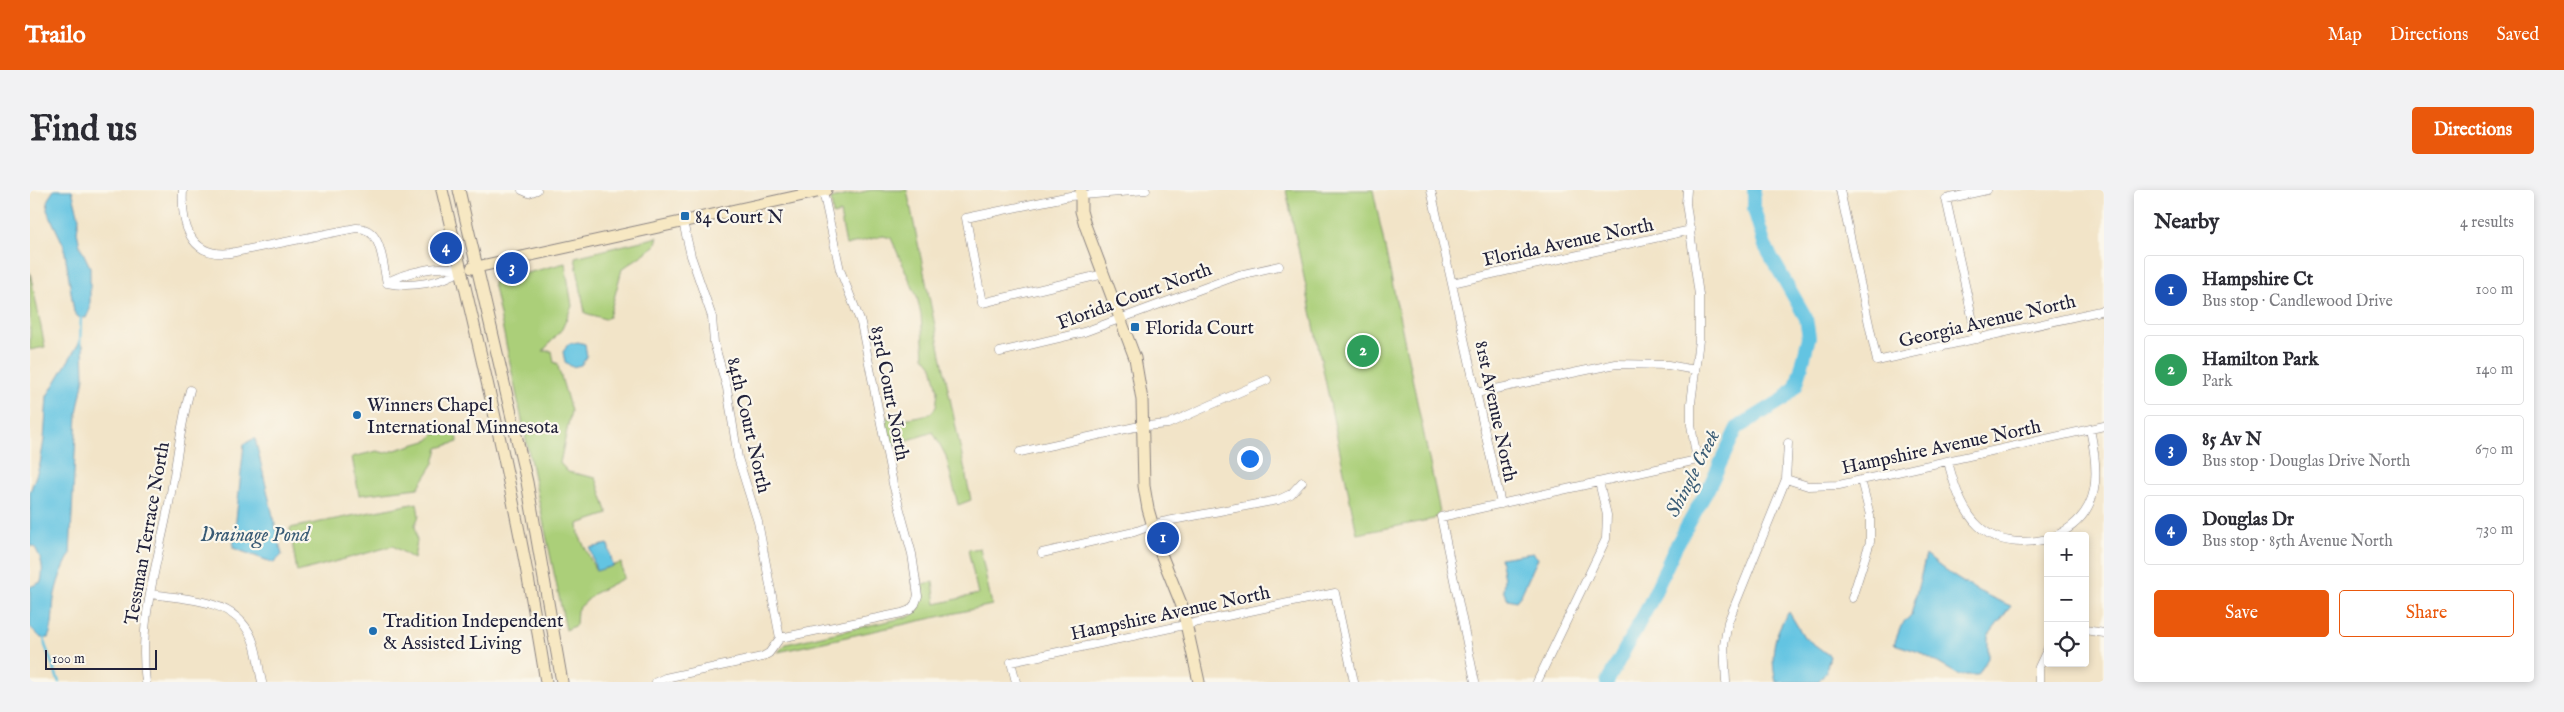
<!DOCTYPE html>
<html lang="en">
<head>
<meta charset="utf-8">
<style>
	body { margin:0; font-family:"IM FELL English",serif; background:#f2f2f3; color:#2b2b33 }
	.controls { position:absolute; right:15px; bottom:15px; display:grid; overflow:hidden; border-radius:5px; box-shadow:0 2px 8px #0003 }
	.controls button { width:45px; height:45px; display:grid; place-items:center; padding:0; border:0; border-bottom:1px solid #e1e1e2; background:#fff; color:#2b2b33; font:25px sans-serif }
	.scale { position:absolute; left:15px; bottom:12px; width:112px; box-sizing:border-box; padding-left:5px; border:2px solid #22223b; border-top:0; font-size:14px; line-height:18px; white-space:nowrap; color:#22223b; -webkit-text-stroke:4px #fbf7ec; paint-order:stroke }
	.you { position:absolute; left:1219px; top:268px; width:18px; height:18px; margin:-12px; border:4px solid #fff; border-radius:50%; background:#1a73e8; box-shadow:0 0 0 8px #1a73e833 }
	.badge { display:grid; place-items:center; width:32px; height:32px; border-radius:50%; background:#ea580c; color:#fff; font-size:16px; font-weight:700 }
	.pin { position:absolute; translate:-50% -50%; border:2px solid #fff; box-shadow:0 1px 5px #0006 }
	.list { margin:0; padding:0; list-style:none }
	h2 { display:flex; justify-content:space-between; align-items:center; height:65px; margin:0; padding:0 20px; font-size:21px }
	h2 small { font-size:16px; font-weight:400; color:#7c7c81 }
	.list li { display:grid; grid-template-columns:32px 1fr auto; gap:15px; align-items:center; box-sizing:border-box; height:70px; margin:0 10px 10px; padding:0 10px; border:1px solid #e1e1e2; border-radius:5px }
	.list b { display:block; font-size:19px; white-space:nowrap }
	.list p { margin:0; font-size:16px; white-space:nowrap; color:#7c7c81 }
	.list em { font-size:16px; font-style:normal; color:#7c7c81 }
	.actions { display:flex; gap:10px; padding:15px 20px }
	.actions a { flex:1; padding:11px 0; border:1px solid #ea580c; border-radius:5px; text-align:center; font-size:18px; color:#ea580c }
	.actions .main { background:#ea580c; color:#fff }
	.icon { flex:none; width:28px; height:28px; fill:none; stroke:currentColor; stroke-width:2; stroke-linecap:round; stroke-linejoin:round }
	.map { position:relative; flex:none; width:2074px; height:492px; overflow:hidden; border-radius:5px }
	header { display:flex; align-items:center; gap:30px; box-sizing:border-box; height:70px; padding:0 25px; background:#ea580c; color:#fff }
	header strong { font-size:24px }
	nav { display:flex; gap:28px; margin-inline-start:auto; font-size:18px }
	.intro { display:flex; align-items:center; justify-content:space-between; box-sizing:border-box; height:120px; padding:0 30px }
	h1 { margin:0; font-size:35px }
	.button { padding:12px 22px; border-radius:5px; background:#ea580c; color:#fff; font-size:18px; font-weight:700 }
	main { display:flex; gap:30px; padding:0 30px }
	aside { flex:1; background:#fff; border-radius:5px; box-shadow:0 2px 8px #0003 }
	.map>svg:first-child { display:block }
</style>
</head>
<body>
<header>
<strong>Trailo</strong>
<nav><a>Map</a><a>Directions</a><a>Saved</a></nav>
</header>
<div class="intro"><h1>Find us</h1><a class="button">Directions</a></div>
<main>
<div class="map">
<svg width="2074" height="492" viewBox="0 0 2074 492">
	<rect width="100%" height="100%" fill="#fbf7ec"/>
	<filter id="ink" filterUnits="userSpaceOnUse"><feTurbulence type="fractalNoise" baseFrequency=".02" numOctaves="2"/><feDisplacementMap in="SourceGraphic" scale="10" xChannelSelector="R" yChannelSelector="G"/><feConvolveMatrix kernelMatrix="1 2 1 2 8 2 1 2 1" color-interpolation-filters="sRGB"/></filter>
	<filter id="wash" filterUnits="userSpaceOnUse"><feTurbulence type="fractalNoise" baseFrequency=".0096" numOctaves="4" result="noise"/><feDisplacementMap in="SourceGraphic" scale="20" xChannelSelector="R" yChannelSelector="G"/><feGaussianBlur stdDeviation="1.12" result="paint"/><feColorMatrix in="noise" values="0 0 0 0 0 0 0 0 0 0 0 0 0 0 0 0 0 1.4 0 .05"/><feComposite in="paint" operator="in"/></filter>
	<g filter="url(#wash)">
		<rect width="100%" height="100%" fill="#f2e4c8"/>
		<path fill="#abcf79" stroke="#66785a" d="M841,0H877L941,310L928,315L916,266L903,242L860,256L854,227L868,230L900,224L906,217L908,201L902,176L894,166L891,125L887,107L861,48L853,46L816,55L810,23L803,25L801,9Z
			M1256,0H1343L1410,322L1404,329L1327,344Z
			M628,47L625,56L592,79L579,127L575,129L555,123L545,67Z
			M535,73L542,116L532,139L513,161H522L524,173H527L541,221L530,273L538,282L566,288L578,324L548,334L549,345L566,381L591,373L594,388L565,403L547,420L546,435L536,440L463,92Z
			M0,82L15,157L0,160Z
			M427,242L428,252L408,258L404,273L388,298L329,305L322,267L347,261L355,263L399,250L404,244Z
			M387,313L389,326L385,335L387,351L384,369L363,356L267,382L260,338Z
			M950,358L962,415L748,462L756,454L881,426L890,417L892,394L903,392L906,414L948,404L938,360Z"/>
		<path fill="#64c4e2" stroke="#43738e" d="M24,0H42L49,28L47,42L50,56L60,77V119L56,128L48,127L44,122L34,56L17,20L18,9Z
			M548,152L555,154L557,167L551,175L542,177L535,172L533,162L538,154Z
			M49,153L53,155L54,188L47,223L40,365C32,379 27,393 24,409C22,423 24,435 18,448H11L0,437V397L11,392C14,378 12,369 4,356H0V302L10,274L14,250L17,206Z
			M225,248L252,365L244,373L203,358L214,254Z
			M578,354L583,376L566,381L560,358Z
			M1503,363L1508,368L1491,405L1486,411L1478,409L1473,401L1474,389L1470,368Z
			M1896,365C1924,389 1947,402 1981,416L1958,446V468L1948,485H1929L1889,462L1864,454L1871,436L1881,425Z
			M1759,422L1774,447L1800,466L1796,481L1788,492H1746C1740,466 1743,443 1759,422Z"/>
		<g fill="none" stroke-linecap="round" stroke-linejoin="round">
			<path stroke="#64c4e2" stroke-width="2.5" d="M50,156L51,126
				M14,445L15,455L29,492"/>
			<path stroke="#64c4e2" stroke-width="14" d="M1577,492L1619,415L1645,358L1679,297L1707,238L1754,209L1766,196L1771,179L1779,147L1776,128L1735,56L1724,19V0"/>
		</g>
	</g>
	<g filter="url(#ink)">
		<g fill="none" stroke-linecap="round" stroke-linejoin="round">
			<g stroke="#8a8382" stroke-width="9">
				<path id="street" d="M153,0C151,33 159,68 200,63L326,38C353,37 352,74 357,93
					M492,0L499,3L507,0
					M1401,0L1471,314
					M1810,0L1847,171L2074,120
					M653,32L661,66L682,127L684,153L697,198L708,268L728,332L750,448
					M1074,84L952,113L936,28L1040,6L1116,0
					M357,93C373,82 413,74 431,80
					M357,93C379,98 413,93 431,80
					M1422,93L1661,40
					M1947,149L1916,9L1957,0
					M970,162L1054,142L1209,85L1249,76
					M1446,203L1586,174L1638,175L1665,180
					M990,262L1105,237L1138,234L1237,190
					M1918,271C1931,327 1954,363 2018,349
					M1756,289L1778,296L1809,295L2074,236
					M2025,346C2073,324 2069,282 2060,239
					M1012,363L1104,342L1132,332L1248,310L1261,304L1272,292
					M121,404C161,410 210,409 224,454C228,466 229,480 232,492
					M1822,408L1840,352V325L1831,290
					M2055,440L2074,443
					M116,492C108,436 126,378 137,323C146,282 149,241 160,200
					M626,492L635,488L732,467L739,463L750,448L872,423L880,420L885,414L888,406L882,364L863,294L831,133L810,80L793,1
					M986,492L981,472L1305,403L1324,492
					M1445,492L1411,327L1667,270L1661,235V213L1669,150V105L1656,13L1657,0
					M1507,492L1576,349L1577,325L1569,292
					M1696,492L1694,455L1698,432L1756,289L1758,253
					M2009,492V477L2018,458"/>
			</g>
			<g stroke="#8a8382" stroke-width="13">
				<path id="secondary" d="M412,0C451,163 490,326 516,492
					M429,0L497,292L532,492
					M1051,0V21L1055,35L1105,168L1112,210L1114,296L1118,319L1131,364L1152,416L1169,492
					M442,78L796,0"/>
			</g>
			<use href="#street" stroke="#fff" stroke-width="8"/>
			<use href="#secondary" stroke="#f7e8c3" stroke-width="11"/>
		</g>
	</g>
	<g fill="#1f6fb2" stroke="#fbf7ec" stroke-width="2">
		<rect x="650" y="21" width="10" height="10" rx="2.5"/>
		<rect x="1100" y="132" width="10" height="10" rx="2.5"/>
		<circle cx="327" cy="225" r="5"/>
		<circle cx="343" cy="441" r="5"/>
	</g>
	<g text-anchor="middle" stroke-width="4.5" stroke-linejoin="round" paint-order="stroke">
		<g font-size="19" fill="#22223b" stroke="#fbf7ec" text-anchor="start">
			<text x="665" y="33">84 Court N</text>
			<text x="1115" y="144">Florida Court</text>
			<text x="337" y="221">Winners Chapel<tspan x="337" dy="22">International Minnesota</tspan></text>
			<text x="353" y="437">Tradition Independent<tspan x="353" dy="22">&amp; Assisted Living</tspan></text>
		</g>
		<g font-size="19" fill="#22223b" stroke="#fbf7ec">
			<text transform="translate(1538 51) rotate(-12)" y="7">Florida Avenue North</text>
			<text transform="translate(1104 105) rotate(-20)" y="7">Florida Court North</text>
			<text transform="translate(1957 130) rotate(-13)" y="7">Georgia Avenue North</text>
			<text transform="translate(861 203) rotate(79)" y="7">83rd Court North</text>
			<text transform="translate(1467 221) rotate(78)" y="7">81st Avenue North</text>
			<text transform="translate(720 235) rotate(77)" y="7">84th Court North</text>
			<text transform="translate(1911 256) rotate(-12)" y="7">Hampshire Avenue North</text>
			<text transform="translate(116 343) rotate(-80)" y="7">Tessman Terrace North</text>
			<text transform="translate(1140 422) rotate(-12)" y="7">Hampshire Avenue North</text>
		</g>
		<g font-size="20" font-style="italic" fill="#395b75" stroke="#fbf7ec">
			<text transform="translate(1662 283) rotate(-63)" y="7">Shingle Creek</text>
			<text x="225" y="351">Drainage Pond</text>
		</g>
	</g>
</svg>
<div class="controls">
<button>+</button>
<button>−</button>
<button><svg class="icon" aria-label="locate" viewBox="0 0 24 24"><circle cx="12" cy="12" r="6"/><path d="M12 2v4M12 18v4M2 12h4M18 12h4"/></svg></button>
</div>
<div class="scale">100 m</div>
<div class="you"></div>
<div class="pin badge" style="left:1133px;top:348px;background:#1a4fb4">1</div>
<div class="pin badge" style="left:1333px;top:161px;background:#2e9e5b">2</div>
<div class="pin badge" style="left:482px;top:78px;background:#1a4fb4">3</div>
<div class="pin badge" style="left:416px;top:58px;background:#1a4fb4">4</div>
</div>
<aside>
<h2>Nearby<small>4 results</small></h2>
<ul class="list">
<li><span class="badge" style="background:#1a4fb4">1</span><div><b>Hampshire Ct</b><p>Bus stop · Candlewood Drive</p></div><em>100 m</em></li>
<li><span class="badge" style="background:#2e9e5b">2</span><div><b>Hamilton Park</b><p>Park</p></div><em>140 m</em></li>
<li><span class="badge" style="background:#1a4fb4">3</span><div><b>85 Av N</b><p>Bus stop · Douglas Drive North</p></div><em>670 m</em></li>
<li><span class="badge" style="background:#1a4fb4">4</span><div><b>Douglas Dr</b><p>Bus stop · 85th Avenue North</p></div><em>730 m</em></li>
</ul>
<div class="actions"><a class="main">Save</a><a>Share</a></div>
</aside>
</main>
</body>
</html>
